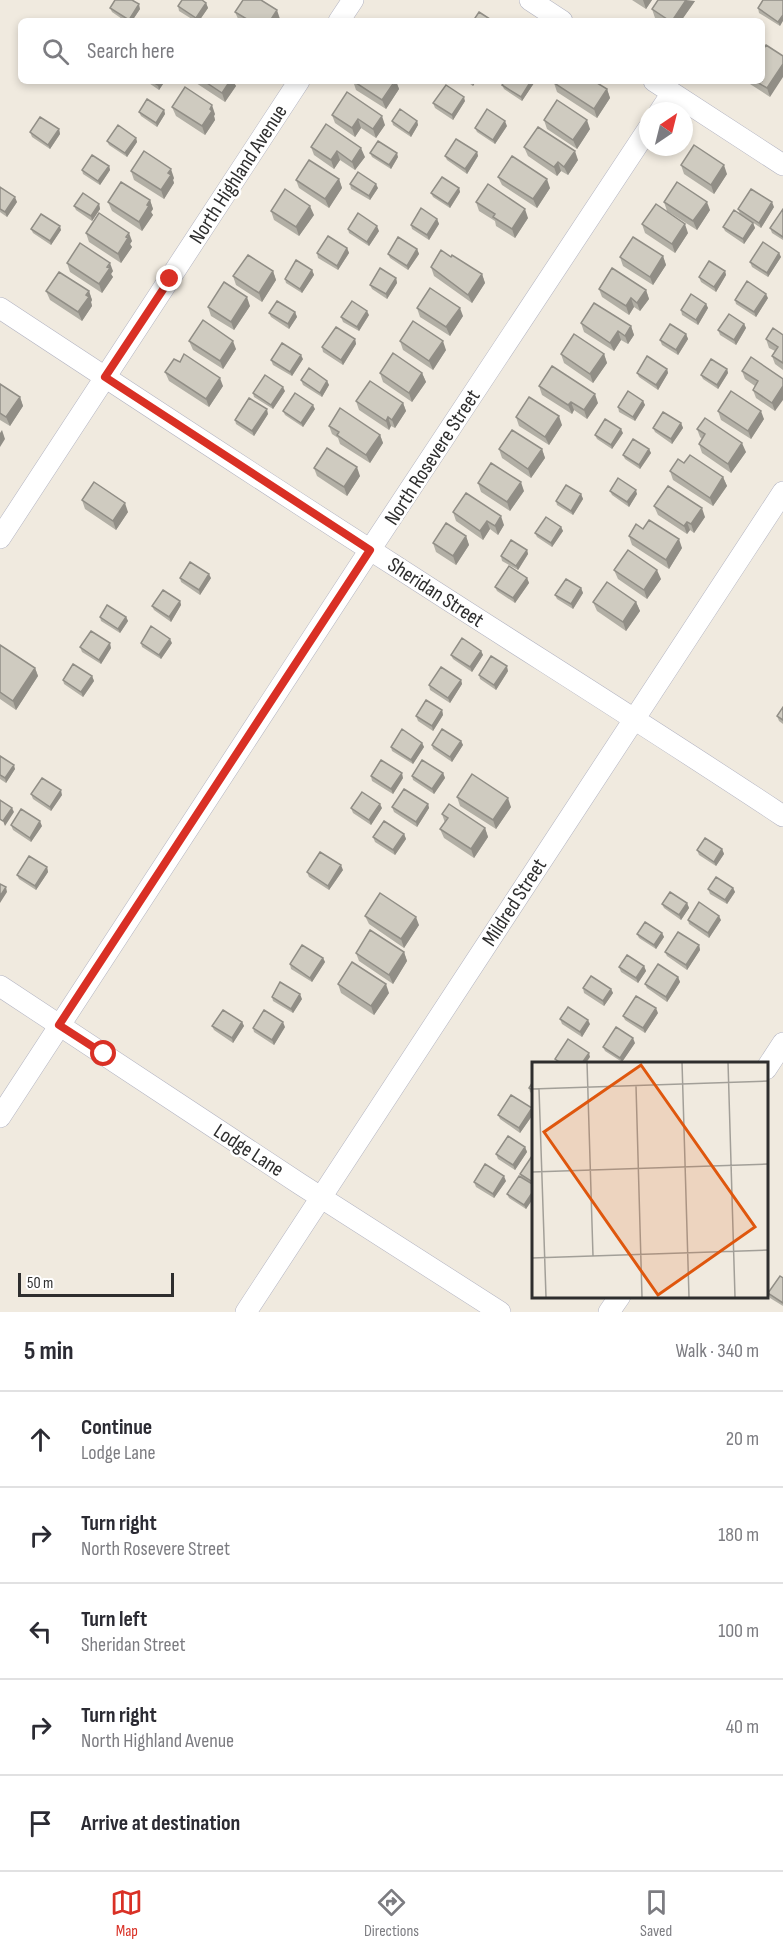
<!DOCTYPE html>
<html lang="en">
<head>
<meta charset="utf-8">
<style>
	body { margin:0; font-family:"Sofia Sans Condensed",sans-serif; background:#f2f2f3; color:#2b2b33 }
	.compass { position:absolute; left:639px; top:102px; width:54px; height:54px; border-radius:50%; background:#fff; box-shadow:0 3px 9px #0003; rotate:35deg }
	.scale { position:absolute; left:18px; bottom:15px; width:156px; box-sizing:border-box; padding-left:6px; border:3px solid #2e2e2e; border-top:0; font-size:16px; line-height:21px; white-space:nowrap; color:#2e2e2e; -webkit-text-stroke:4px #fff; paint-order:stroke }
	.stop { position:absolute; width:18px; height:18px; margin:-14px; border:4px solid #d93025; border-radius:50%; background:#fff }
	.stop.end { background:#d93025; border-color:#fff; box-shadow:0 2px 6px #0008 }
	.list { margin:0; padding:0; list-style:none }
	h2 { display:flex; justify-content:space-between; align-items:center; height:78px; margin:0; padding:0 24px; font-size:26px }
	h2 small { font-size:20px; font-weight:400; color:#7c7c81 }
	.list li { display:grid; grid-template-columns:39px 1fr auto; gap:18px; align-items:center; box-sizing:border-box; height:96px; padding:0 24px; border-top:2px solid #e1e1e2 }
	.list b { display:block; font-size:22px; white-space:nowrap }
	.list p { margin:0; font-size:20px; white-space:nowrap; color:#7c7c81 }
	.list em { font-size:20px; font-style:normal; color:#7c7c81 }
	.icon { flex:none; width:33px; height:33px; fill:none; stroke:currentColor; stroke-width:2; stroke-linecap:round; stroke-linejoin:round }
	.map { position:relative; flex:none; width:783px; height:1312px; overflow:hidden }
	.search { position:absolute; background:#fff; box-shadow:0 3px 9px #0003; left:18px; right:18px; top:18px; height:66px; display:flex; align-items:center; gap:15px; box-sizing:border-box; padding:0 21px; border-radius:9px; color:#7c7c81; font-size:22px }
	.sheet { height:558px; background:#fff }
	nav { display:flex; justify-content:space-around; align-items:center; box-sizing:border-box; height:84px; border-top:2px solid #e1e1e2; background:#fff; font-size:16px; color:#7c7c81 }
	nav a { display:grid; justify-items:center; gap:3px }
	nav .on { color:#d93025 }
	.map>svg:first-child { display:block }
</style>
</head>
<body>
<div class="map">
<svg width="783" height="1312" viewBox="0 0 783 1312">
	<rect width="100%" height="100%" fill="#f0eadf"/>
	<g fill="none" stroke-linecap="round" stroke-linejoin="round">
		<g stroke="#b3b4c2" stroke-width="22">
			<path id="minor" d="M530,0L562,21
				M339,21L353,0
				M654,81L783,165
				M660,111L672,93
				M0,308C132,395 264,482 397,567C525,650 655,731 783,816
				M0,538L299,81
				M0,986L300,1184L500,1312
				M766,1069L783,1043
				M0,1117L360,565L648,129
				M246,1312L783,492
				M609,1312L620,1296"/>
		</g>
		<use href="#minor" stroke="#fff" stroke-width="21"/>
	</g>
	<path fill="#b2afa5" d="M632,0H652L646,9Z
		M783,0L780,26L759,13L758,8Z
		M695,1L681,21H660L655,18L652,9Z
		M206,3L208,8L199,21H195L179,11L178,6Z
		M110,8L140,9L132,21H125L112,12Z
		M235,12L280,19L278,21H239Z
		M762,52L770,97L750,84L749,81H762Z
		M146,81H165L159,90Z
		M195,81H236L234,83L236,86L225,102L196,83Z
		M353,81H396L399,89L386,109L356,90Z
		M466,81H476L473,86Z
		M505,81H533L534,83L522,101L504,89L502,85Z
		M554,83L607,89L610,98L597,118L557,92Z
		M465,101L453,120L435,108L433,103Z
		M172,107L215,114L214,116L215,120L205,135L176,116Z
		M164,110L165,114L157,127L141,116L139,112Z
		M332,115L385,125L376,138L361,128L355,137L335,123Z
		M544,120L590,129L577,149L547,129Z
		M392,121H417L418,125L411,137L393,125Z
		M507,126L495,144L477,132L475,128Z
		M59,129L60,134L50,149L32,137L30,132Z
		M136,138L137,142L127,157L109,145L107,141Z
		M311,147L365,157L355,170L340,160L334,169L314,155Z
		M524,147L578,160L568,175L561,171L557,176L528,156Z
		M477,152L478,156L467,174L447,160L445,156Z
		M370,153L398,157L391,169L372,157Z
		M681,165L727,174L714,194L684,174Z
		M109,166L110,170L100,185L83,174L82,170Z
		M131,171L174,178L173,180L174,183L164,199L134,180Z
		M498,177L550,188L537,208L502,185Z
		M339,179L342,188L329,208L299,188L296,180Z
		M350,184L378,188L370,200L351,189Z
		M0,187L17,202L7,217L0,212Z
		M459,188L460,192L450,208L433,197L431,193Z
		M150,200L153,209L151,212L153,215L142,231L112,211L108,202Z
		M476,202L528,218L515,238L496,226L495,221L479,211Z
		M664,202L710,210L697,230L667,211Z
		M99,204L100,209L92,221L76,210L74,206Z
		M774,207L761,228L740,214L738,209Z
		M783,209V240L772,233L770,228Z
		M271,211L314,215L299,236L274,220Z
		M437,219L439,224L429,240L412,229L411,225Z
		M753,223L755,228L744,244L725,231L723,227Z
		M642,224L688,233L675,253L645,233Z
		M31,229L61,230L51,245L33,233Z
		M348,229L379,231L369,246L349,233Z
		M86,233L132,241L130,244L132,247L121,263L89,242Z
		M347,248L349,253L338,270L318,258L317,253Z
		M417,249L419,254L408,270L390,258L388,254Z
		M779,253L781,257L768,277L752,267L750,262Z
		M663,256L666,265L653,285L623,266L620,257Z
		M67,263L113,271L111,274L113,277L102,293L70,272Z
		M431,267L482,274L485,283L472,303L434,276Z
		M312,270L314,275L302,293L286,283L285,279Z
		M273,271L276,280L262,302L236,285L233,276Z
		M725,271L726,275L716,292L701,282L699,277Z
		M396,278L397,283L387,299L372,289L370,285Z
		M599,289L646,290L649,299L640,311L634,307L629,315L602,297Z
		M46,291H89L92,300L91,302L92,306L82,321L50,300Z
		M768,298L756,317L736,304L735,300Z
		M706,304L708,308L698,325L682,315L681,310Z
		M250,306L234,330L211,316L208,307Z
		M417,308L463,316L450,336L420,317Z
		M295,312L297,317L289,329L271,317L269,313Z
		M369,315L359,331L343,322L341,317Z
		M581,323L631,326L634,335L628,344L621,340L614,351L584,332Z
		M744,324L746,328L736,345L720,335L718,330Z
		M686,334L688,339L678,355L662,345L660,340Z
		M783,335V370L775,364L772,356L775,351L769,348L766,339Z
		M355,339L356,344L343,365L323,352L322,347Z
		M189,341L236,349L223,369L193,350Z
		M400,341L446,350L433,370L403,350Z
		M561,354H604L607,363L593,383L564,363Z
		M303,359L292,376L273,365L271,360Z
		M180,362L223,386L209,407L169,381L165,372Z
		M667,369L668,373L658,390L639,377L637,373Z
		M727,369L728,373L718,389L703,379L701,375Z
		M742,371L783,379L775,411L756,398L753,390L755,386L745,379Z
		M380,373H422L426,382L412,402L383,382Z
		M301,380L327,381L329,385L322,397L303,385Z
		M0,384L20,397L23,406L10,426L0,420Z
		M539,386L598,403L587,419L574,410L572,414L542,395Z
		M285,391L273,409L254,397L253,393Z
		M356,401L403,403L406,411L395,428L391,426L389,430L359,410Z
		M643,401L645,405L635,421L619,412L618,407Z
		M315,409L303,427L285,415L283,411Z
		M718,411L764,419L751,439L721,420Z
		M268,414L254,436L236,424L235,420Z
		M516,417L562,425L549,445L519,426Z
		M681,423L683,428L672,444L655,432L653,428Z
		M329,426L380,435L383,443L370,463L340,444L338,438L332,434Z
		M697,429L746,452L731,473L702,453L699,444L702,439L700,437Z
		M623,433L612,449L597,439L595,435Z
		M499,449H542L545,458L531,478L502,458Z
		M649,449L651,453L640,469L625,459L623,455Z
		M684,463L723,477L727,486L713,506L673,480L670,471Z
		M314,468L360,476L347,496L317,476Z
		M478,483L524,491L510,511L481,492Z
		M610,491L637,494L629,507L612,495Z
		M581,494L583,499L573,515L557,505L556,501Z
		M82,500L128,512L116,530L85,509Z
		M654,506L705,517L694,533L690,530L687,534L658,515Z
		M453,512L504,525L498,535L490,529L483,540L456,521Z
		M561,527L563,531L552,547L537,537L535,533Z
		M643,529L682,548L669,569L632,545L629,536Z
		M466,536L469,545L456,565L436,552L433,543Z
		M527,550L528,554L518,570L502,561L501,556Z
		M614,570L661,579L647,599L618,579Z
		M180,578H211L200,595L181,582Z
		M527,578L529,583L515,603L497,591L495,587Z
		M581,588L583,593L573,609L557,599L555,595Z
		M180,601L181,605L171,622L154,610L152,606Z
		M593,602H636L640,611L626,631L597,611Z
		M100,617H126L128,621L120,633L101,621Z
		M141,643H172L161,659L142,647Z
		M0,645L35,668L38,676L16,710L0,699Z
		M80,647L111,648L101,664L82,652Z
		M481,651L483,655L472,672L453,659L451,655Z
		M508,671L496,690L480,679L479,675Z
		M92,676L94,681L83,697L64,684L63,680Z
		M461,680L462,684L450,703L430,690L429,685Z
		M783,707V724L779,721L777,716Z
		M442,710L443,715L433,731L418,721L416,716Z
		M461,741L463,745L452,762L433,749L432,745Z
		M422,743L424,747L413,764L392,751L391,747Z
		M0,756L15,769L6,783L0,779Z
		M443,773L445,778L434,794L413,780L412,776Z
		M371,776L403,778L393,794L372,781Z
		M31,794L62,795L51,811L33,799Z
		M457,797L511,807L496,829L460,806Z
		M428,804L429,808L417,827L394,812L392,807Z
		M351,808H382L371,825L353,813Z
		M442,814L485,828L488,837L474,858L444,838L440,829L445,823Z
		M11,825L42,826L31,842L13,830Z
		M404,834L406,839L395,855L375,842L373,837Z
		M722,849L724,854L716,866L699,855L697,850Z
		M47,867L48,872L36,890L19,879L17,875Z
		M343,870L329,890L309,877L307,872Z
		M733,888L735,892L727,904L710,894L708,889Z
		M687,903L689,908L681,920L664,908L662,904Z
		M365,916L419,925L404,948L369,924Z
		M688,920H721L709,938L689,924Z
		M662,933L664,937L656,949L639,938L637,934Z
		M699,945L700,950L687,970L667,956L665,952Z
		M404,952L407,961L393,984L359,961L356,953Z
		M323,958L325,962L312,982L291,969L290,964Z
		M644,966L646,971L638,983L621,972L619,967Z
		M678,977L680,982L667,1002L647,988L645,984Z
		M338,984L389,993L374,1015L341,993Z
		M583,988L611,989L613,993L604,1006L584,993Z
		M272,997L302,999L293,1013L273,1001Z
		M658,1013L645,1033L625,1020L623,1016Z
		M560,1019L590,1024L582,1037L562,1024Z
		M242,1022L244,1026L233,1043L214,1030L212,1026Z
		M285,1027L274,1045L254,1032L253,1028Z
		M635,1043L622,1062L605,1051L603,1047Z
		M534,1080V1095L530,1092L529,1088Z
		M534,1113L520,1133L500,1119L498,1115Z
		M525,1147L527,1152L515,1170L498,1159L496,1154Z
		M534,1158V1197L526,1209L509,1198L507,1194L521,1177L520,1174Z
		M506,1181L494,1198L476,1187L474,1182Z
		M783,1278V1306L770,1298L768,1293Z"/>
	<path fill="#918e86" d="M643,0H652L646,9Z
		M686,0L695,1L681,21H672Z
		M206,3L208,8L199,21H197L196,18Z
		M139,4L140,9L132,21H129V20Z
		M277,10L280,19L278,21H270Z
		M783,15V21L780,26L778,22Z
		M783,64V77L770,97L767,88Z
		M161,81H165L159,90L158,85Z
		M230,81H236L234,83L236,86L225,102L222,93Z
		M396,81L399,89L386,109L382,100Z
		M472,81H476L473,86L472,82Z
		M531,81H533L534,83L522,101L521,97Z
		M607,89L610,98L597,118L594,109Z
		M464,97L465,101L453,120L452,115Z
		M212,105L215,114L214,116L215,120L205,135L202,126Z
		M164,110L165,114L157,127L156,123Z
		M382,116L385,125L376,138L373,129Z
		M358,119L361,128L355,137L352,128Z
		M587,120L590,129L577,149L573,140Z
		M417,121L418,125L411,137L409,133Z
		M505,121L507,126L495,144L493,140Z
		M59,129L60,134L50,149L48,145Z
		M136,138L137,142L127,157L125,153Z
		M361,148L365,157L355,170L352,162Z
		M337,151L340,160L334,169L331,160Z
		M575,151L578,160L568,175L564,167Z
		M477,152L478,156L467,174L465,169Z
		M397,153L398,157L391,169L389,165Z
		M558,162L561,171L557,176L554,167Z
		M724,165L727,174L714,194L711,185Z
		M109,166L110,170L100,185L98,181Z
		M171,169L174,178L173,180L174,183L164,199L161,190L168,173Z
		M339,179L342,188L329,208L325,199Z
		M547,179L550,188L537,208L533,199Z
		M376,184L378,188L370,200L369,196Z
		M459,188L460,192L450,208L448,204Z
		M15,197L17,202L7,217L5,212Z
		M150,200L153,209L151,212L153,215L142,231L139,222Z
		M707,202L710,210L697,230L693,221Z
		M772,202L774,207L761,228L759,223Z
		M99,204L100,209L92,221L91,216Z
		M310,206L314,215L299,236L296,227Z
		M525,209L528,218L515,238L512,229Z
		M437,219L439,224L429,240L427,235Z
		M753,223L755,228L744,244L743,239Z
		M685,224L688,233L675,253L672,244Z
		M60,226L61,230L51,245L50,241Z
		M377,226L379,231L369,246L367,242Z
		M129,233L132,241L130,244L132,247L121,263L118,254Z
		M347,248L349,253L338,270L337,266Z
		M417,249L419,254L408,270L407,266Z
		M779,253L781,257L768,277L767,273Z
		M663,256L666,265L653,285L650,277Z
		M110,263L113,271L111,274L113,277L102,293L99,284Z
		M312,270L314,275L302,293L300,289Z
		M273,271L276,280L262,302L259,293Z
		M725,271L726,275L716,292L714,287Z
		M482,274L485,283L472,303L468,295Z
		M396,278L397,283L387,299L386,294Z
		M646,290L649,299L640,311L637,303Z
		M89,291L92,300L91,302L92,306L82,321L78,312Z
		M766,294L768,298L756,317L754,312Z
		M247,297L250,306L234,330L231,322Z
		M631,298L634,307L629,315L626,306Z
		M706,304L708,308L698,325L696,320Z
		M460,308L463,316L450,336L446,327Z
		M367,311L369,315L359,331L357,327Z
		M295,312L297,317L289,329L288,324Z
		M744,324L746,328L736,345L734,340Z
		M631,326L634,335L628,344L625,336Z
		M618,331L621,340L614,351L610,343Z
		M686,334L688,339L678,355L676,350Z
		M355,339L356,344L343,365L341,360Z
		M233,341L236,349L223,369L220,361Z
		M443,341L446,350L433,370L429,361Z
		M604,354L607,363L593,383L590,374Z
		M301,355L303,359L292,376L290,372Z
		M667,369L668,373L658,390L656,385Z
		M727,369L728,373L718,389L717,385Z
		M422,373L426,382L412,402L409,393Z
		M220,378L223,386L209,407L206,399Z
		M327,381L329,385L322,397L320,393Z
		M783,386V400L775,411L772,403Z
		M283,387L285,391L273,409L271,405Z
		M595,394L598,403L587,419L584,410Z
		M20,397L23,406L10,426L6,417Z
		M643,401L645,405L635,421L633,417Z
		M571,402L574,410L572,414L568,405Z
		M403,403L406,411L395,428L392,420Z
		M313,405L315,409L303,427L301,423Z
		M267,409L268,414L254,436L252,431Z
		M761,411L764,419L751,439L748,431Z
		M559,416L562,425L549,445L545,437Z
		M388,417L391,426L389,430L386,421Z
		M681,423L683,428L672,444L671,439Z
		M621,429L623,433L612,449L611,445Z
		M2,430L5,439L0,447V433Z
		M380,435L383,443L370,463L366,455Z
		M742,443L746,452L731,473L728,464Z
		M542,449L545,458L531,478L528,469Z
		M649,449L651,453L640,469L639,465Z
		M357,467L360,476L347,496L344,487Z
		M723,477L727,486L713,506L710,498Z
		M521,482L524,491L510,511L507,502Z
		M636,490L637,494L629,507L627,502Z
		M581,494L583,499L573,515L571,511Z
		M125,503L128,512L116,530L113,521Z
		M702,508L705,517L694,533L691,524Z
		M501,516L504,525L498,535L495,526Z
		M487,521L490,529L483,540L480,531Z
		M687,522L690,530L687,534L684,526Z
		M561,527L563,531L552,547L551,543Z
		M466,536L469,545L456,565L453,556Z
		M679,539L682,548L669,569L666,560Z
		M527,550L528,554L518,570L516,566Z
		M657,570L661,579L647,599L644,590Z
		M209,574L211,578L200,595L199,590Z
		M527,578L529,583L515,603L513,598Z
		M581,588L583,593L573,609L571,604Z
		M180,601L181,605L171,622L169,617Z
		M636,602L640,611L626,631L623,622Z
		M126,617L128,621L120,633L118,629Z
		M170,639L172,643L161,659L159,655Z
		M110,643L111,648L101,664L99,660Z
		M481,651L483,655L472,672L470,667Z
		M507,666L508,671L496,690L494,685Z
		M35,668L38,676L16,710L13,701Z
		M92,676L94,681L83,697L81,692Z
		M461,680L462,684L450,703L448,698Z
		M442,710L443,715L433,731L432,726Z
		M461,741L463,745L452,762L450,757Z
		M422,743L424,747L413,764L411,760Z
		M14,765L15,769L6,783L5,778Z
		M402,773L403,778L393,794L391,789Z
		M443,773L445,778L434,794L432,789Z
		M61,790L62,795L51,811L50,807Z
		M508,798L511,807L496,829L493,820Z
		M380,804L382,808L371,825L369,820Z
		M428,804L429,808L417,827L416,822Z
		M12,808L14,812L5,826L3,821Z
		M40,821L42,826L31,842L30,838Z
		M485,828L488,837L474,858L471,849Z
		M404,834L406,839L395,855L393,850Z
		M722,849L724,854L716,866L714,862Z
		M341,865L343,870L329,890L328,886Z
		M47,867L48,872L36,890L35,886Z
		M6,887L7,892L0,903V896Z
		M733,888L735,892L727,904L725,900Z
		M687,903L689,908L681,920L679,915Z
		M719,916L721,920L709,938L708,933Z
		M416,917L419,925L404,948L401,939Z
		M662,933L664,937L656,949L654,945Z
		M699,945L700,950L687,970L686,965Z
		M404,952L407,961L393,984L389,975Z
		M323,958L325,962L312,982L310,978Z
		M644,966L646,971L638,983L636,978Z
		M678,977L680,982L667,1002L666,997Z
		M386,984L389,993L374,1015L371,1006Z
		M611,989L613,993L604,1006L603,1001Z
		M300,994L302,999L293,1013L291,1009Z
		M656,1008L658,1013L645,1033L643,1028Z
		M588,1020L590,1024L582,1037L580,1032Z
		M242,1022L244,1026L233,1043L232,1038Z
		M283,1022L285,1027L274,1045L272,1040Z
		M633,1038L635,1043L622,1062L620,1058Z
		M589,1053L590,1057L586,1063H582Z
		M532,1108L534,1113L520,1133L519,1128Z
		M525,1147L527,1152L515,1170L513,1165Z
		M504,1176L506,1181L494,1198L493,1194Z
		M534,1190V1197L526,1209L524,1205Z"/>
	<path fill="#cfcbc0" stroke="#918e86" stroke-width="1.5" d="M115,0H132L139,4L129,20L110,8Z
		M182,0H202L206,3L196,18L178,6Z
		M243,0H261L277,10L270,21H250L235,12Z
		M658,0H686L672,21H670L652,9Z
		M763,0H783V15L778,22L758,8Z
		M479,12L493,21H473Z
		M766,45L783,56V64L767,88L755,81H762V52Z
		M151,81H161L158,85Z
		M204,81H230L222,93Z
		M353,81H395L382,100Z
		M505,81H531L521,97L502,85Z
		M556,81H594L607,89L594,109L554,83Z
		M446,85L464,97L452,115L433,103Z
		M185,87L212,105L210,109L212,111L202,126L172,107Z
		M347,92L382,116L373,129L358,119L352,128L332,115Z
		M147,99L164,110L156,123L139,112Z
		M557,100L587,120L573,140L544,120Z
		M400,109L417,121L409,133L392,121Z
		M487,109L505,121L493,140L475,128Z
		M40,117L59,129L48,145L30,132Z
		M326,124L361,148L352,162L337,151L331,160L311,147Z
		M118,125L136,138L125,153L107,141Z
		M538,127L575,151L564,167L558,162L554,167L524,147Z
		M456,139L477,152L465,169L445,156Z
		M378,141L397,153L389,165L370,153Z
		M694,145L724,165L711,185L681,165Z
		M144,151L171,169L168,173L171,175L161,190L131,171Z
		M92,155L109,166L98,181L82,170Z
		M512,156L547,179L533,199L498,177Z
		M309,160L339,179L325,199L296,180Z
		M358,172L376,184L369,196L350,184Z
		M442,177L459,188L448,204L431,193Z
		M121,182L150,200L147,205L149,206L139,222L108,202Z
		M677,182L707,202L693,221L664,202Z
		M488,184L525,209L512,229L493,217L495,214L476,202Z
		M0,187L15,197L5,212L0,209Z
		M285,189L310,206L296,227L271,211Z
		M751,189L772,202L759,223L738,209Z
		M83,193L99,204L91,216L74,206Z
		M656,204L685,224L672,244L642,224Z
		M421,208L437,219L427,235L411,225Z
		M783,209V237L770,228Z
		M734,210L753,223L743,239L723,227Z
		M99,213L129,233L126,237L128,238L118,254L86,233Z
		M358,213L377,226L367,242L348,229Z
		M41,214L60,226L50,241L31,229Z
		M328,236L347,248L337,266L317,253Z
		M398,237L417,249L407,266L388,254Z
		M633,237L663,256L650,277L620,257Z
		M763,242L779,253L767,273L750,262Z
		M80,243L110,263L107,267L110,268L99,284L67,263Z
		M441,250L451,257L452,255L482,274L468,295L431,267Z
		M248,255L273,271L259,293L233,276Z
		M296,260L312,270L300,289L285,279Z
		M709,261L725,271L714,287L699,277Z
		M380,268L396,278L386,294L370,285Z
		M612,268L646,290L637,303L631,298L626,306L599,289Z
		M59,272L89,291L86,295L89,297L78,312L46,291Z
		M747,281L766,294L754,312L735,300Z
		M224,282L247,297L231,322L208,307Z
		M430,288L460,308L446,327L417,308Z
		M691,294L706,304L696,320L681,310Z
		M277,301L295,312L288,324L269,313Z
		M352,301L367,311L357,327L341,317Z
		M594,303L631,326L625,336L618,331L610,343L581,323Z
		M729,314L744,324L734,340L718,330Z
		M203,320L233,341L220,361L189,341Z
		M413,321L443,341L429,361L400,341Z
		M670,324L686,334L676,350L660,340Z
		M336,327L355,339L341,360L322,347Z
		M773,328L783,335V363L772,356L778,347L766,339Z
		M574,334L604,354L590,374L561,354Z
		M282,343L301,355L290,372L271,360Z
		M393,353L422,373L409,393L380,373Z
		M184,354L220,378L206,399L165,372L174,359L180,362Z
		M647,356L667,369L656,385L637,373Z
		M751,357L783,379V386L772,403L753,390L758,381L742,371Z
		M711,359L727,369L717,385L701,375Z
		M552,366L595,394L584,410L571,402L568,405L539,386Z
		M309,368L327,381L320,393L301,380Z
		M265,375L283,387L271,405L253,393Z
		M370,381L403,403L392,420L388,417L386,421L356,401Z
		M0,384L20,397L6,417L0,413Z
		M628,391L643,401L633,417L618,407Z
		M731,391L761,411L748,431L718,411Z
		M295,393L313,405L301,423L283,411Z
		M529,397L559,416L545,437L516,417Z
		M249,398L267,409L252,431L235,420Z
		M340,408L380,435L366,455L337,435L339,432L329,426Z
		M663,412L681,423L671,439L653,428Z
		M705,418L742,443L728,464L699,444L705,434L697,429Z
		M605,419L621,429L611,445L595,435Z
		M512,430L542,449L528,469L499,449Z
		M633,439L649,449L639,465L623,455Z
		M327,448L357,467L344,487L314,468Z
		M690,455L723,477L710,498L670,471L678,459L684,463Z
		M491,463L521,482L507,502L478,483Z
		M618,478L636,490L627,502L610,491Z
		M94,482L125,503L113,521L82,500Z
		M566,485L581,494L571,511L556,501Z
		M668,486L702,508L691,524L687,522L684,526L654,506Z
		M466,493L501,516L495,526L487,521L480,531L453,512Z
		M546,517L561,527L551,543L535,533Z
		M649,520L679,539L666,560L629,536L636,524L643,529Z
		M446,523L466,536L453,556L433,543Z
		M511,540L527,550L516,566L501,556Z
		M628,550L657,570L644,590L614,570Z
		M190,562L209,574L199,590L180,578Z
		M509,566L527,578L513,598L495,587Z
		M566,579L581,588L571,604L555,595Z
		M607,582L636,602L623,622L593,602Z
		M163,590L180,601L169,617L152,606Z
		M107,605L126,617L118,629L100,617Z
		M151,626L170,639L159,655L141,643Z
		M91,631L110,643L99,660L80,647Z
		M462,638L481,651L470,667L451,655Z
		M0,645L35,668L13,701L0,692Z
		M491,656L507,666L494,685L479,675Z
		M73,664L92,676L81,692L63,680Z
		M441,667L461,680L448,698L429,685Z
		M426,700L442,710L432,726L416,716Z
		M783,707V720L777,716Z
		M402,729L422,743L411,760L391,747Z
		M442,729L461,741L450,757L432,745Z
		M0,756L14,765L5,778L0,775Z
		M381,760L402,773L391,789L371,776Z
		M422,760L443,773L432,789L412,776Z
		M472,774L508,798L493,820L457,797Z
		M42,778L61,790L50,807L31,794Z
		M404,789L428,804L416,822L392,807Z
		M362,792L380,804L369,820L351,808Z
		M0,800L12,808L3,821L0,819Z
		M449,804L485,828L471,849L440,829L448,818L442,814Z
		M21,809L40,821L30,838L11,825Z
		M384,821L404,834L393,850L373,837Z
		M705,838L722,849L714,862L697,850Z
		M320,852L341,865L328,886L307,872Z
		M29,856L47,867L35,886L17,875Z
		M716,877L733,888L725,900L708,889Z
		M0,884L6,887L0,896Z
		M670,892L687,903L679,915L662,904Z
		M380,893L416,917L401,939L365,916Z
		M699,902L719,916L708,933L688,920Z
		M645,922L662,933L654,945L637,934Z
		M370,930L404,952L389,975L356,953Z
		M678,932L699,945L686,965L665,952Z
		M302,945L323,958L310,978L290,964Z
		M627,955L644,966L636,978L619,967Z
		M352,962L386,984L371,1006L338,984Z
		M658,964L678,977L666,997L645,984Z
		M591,976L611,989L603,1001L583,988Z
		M280,982L300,994L291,1009L272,997Z
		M636,996L656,1008L643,1028L623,1016Z
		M568,1007L588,1020L580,1032L560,1019Z
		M223,1010L242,1022L232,1038L212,1026Z
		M264,1010L283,1022L272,1040L253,1028Z
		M616,1027L633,1038L620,1058L603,1047Z
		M568,1039L589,1053L582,1063H561L555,1059Z
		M534,1080V1091L529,1088Z
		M511,1095L532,1108L519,1128L498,1115Z
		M508,1136L525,1147L513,1165L496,1154Z
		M532,1156L534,1158V1183L520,1174Z
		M485,1164L504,1176L493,1194L474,1182Z
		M519,1176L534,1185V1190L524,1205L507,1194Z
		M780,1276L783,1278V1303L768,1293Z"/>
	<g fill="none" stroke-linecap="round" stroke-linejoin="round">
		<path stroke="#d93025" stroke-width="8" d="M104,1054L59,1025L370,550L105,377L170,279"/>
	</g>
	<g text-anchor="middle" stroke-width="5" stroke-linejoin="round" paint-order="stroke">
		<g font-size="21" fill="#2e2e2e" stroke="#fff">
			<text transform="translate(238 174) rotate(-57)" y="7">North Highland Avenue</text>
			<text transform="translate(432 457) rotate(-57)" y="7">North Rosevere Street</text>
			<text transform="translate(436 592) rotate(33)" y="7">Sheridan Street</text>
			<text transform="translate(514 902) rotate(-57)" y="7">Mildred Street</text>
			<text transform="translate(249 1150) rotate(33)" y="7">Lodge Lane</text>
		</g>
	</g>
	<g transform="translate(532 1062)">
		<rect width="236" height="236" fill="#f0eadf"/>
		<path fill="none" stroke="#a29f98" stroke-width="1.5" d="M55,0L61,194M150,0L157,235M196,0L203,235M104,24L110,235M0,27L236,19M7,27L14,235M0,110L236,102M0,196L236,188"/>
		<path fill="#df570e" fill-opacity="0.15" stroke="#df570e" stroke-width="3" d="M109,3L223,165L126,233L12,70Z"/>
		<rect width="236" height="236" fill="none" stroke="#2e2e2e" stroke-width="3"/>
	</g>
</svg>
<svg class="compass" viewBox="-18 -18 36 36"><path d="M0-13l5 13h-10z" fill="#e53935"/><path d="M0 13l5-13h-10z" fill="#7c7c81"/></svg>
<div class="scale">50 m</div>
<div class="stop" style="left:104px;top:1054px"></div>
<div class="stop end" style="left:170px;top:279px"></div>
<div class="search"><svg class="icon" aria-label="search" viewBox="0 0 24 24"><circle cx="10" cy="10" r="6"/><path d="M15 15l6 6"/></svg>Search here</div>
</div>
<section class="sheet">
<h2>5 min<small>Walk · 340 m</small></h2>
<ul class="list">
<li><svg class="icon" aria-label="ahead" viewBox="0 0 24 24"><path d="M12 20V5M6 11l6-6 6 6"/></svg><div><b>Continue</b><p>Lodge Lane</p></div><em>20 m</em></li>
<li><svg class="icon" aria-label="right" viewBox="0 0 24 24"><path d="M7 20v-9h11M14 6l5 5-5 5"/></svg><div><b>Turn right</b><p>North Rosevere Street</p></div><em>180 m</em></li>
<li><svg class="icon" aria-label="left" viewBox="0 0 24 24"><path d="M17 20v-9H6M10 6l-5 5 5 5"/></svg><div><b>Turn left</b><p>Sheridan Street</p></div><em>100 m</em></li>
<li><svg class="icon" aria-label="right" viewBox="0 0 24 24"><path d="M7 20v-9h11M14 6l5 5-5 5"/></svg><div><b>Turn right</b><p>North Highland Avenue</p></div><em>40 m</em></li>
<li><svg class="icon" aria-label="arrive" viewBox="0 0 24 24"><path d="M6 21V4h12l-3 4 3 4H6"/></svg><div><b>Arrive at destination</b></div></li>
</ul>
</section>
<nav>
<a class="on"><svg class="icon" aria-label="map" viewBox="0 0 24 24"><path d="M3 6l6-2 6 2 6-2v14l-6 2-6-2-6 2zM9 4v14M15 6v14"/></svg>Map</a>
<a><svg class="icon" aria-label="directions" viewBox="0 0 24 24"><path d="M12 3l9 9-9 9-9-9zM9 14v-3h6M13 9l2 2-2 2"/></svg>Directions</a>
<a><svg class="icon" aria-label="saved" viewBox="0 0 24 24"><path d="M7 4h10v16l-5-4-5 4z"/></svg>Saved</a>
</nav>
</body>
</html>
